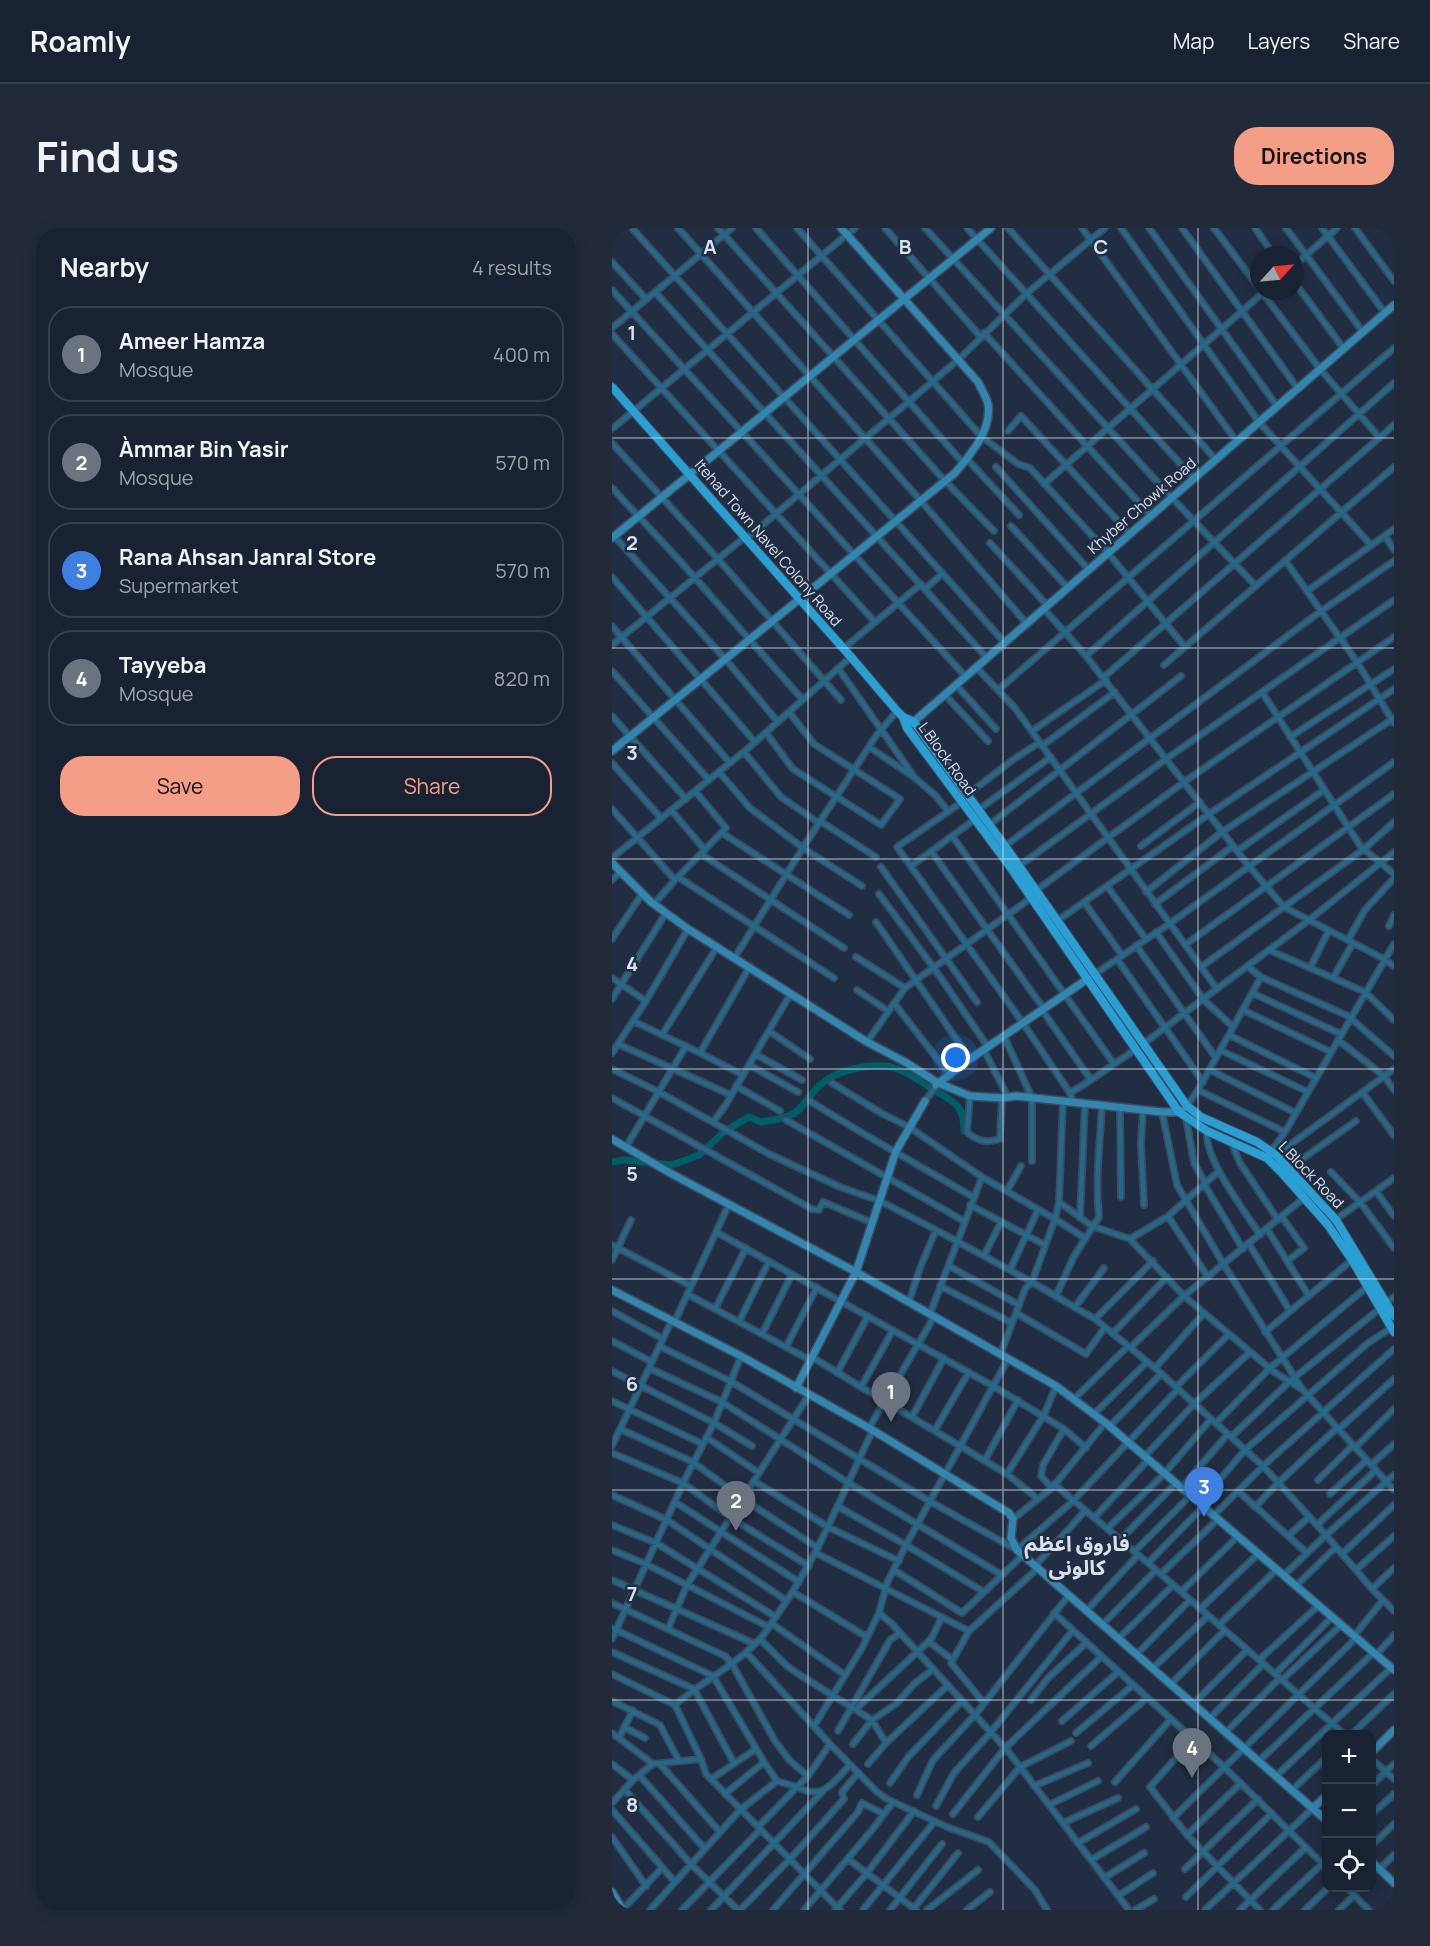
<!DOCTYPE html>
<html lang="en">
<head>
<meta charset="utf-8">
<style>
	body { margin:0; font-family:Manrope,"Noto Sans Arabic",sans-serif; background:#222a3a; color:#f1f3f6 }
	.controls { position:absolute; right:18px; bottom:18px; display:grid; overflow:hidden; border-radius:12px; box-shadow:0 3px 15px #0003 }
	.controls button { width:54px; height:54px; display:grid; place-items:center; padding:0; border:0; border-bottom:2px solid #373f4d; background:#192232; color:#f1f3f6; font:30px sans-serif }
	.compass { position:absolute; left:638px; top:18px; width:54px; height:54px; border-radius:50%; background:#192232; box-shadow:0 3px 15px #0003; rotate:63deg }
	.you { position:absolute; left:344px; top:830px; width:21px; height:21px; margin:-15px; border:4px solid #fff; border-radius:50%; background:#1a73e8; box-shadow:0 0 0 9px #1a73e833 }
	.badge { display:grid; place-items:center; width:39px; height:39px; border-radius:50%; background:#f49e87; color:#fff; font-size:20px; font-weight:700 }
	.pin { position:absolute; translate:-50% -50px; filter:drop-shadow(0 2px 3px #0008) }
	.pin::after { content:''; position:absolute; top:32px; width:21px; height:18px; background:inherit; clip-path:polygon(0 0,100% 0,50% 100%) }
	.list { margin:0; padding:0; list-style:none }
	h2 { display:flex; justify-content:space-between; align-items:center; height:78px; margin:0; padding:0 24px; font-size:26px }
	h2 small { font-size:20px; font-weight:400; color:#9fa4ac }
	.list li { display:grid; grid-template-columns:39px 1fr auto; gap:18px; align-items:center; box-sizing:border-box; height:96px; margin:0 12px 12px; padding:0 12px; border:2px solid #373f4d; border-radius:24px }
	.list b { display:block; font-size:22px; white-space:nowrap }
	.list p { margin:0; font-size:20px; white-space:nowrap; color:#9fa4ac }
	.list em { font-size:20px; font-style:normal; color:#9fa4ac }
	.actions { display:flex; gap:12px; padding:18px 24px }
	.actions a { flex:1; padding:14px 0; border:2px solid #f49e87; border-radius:24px; text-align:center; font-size:21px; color:#f49e87 }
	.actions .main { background:#f49e87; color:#111 }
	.icon { flex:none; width:33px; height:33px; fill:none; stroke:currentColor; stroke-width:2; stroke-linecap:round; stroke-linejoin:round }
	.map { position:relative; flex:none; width:782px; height:1682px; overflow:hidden; border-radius:24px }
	header { display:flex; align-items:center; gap:36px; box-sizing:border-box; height:84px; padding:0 30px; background:#192232; border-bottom:2px solid #373f4d }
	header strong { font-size:28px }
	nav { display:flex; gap:33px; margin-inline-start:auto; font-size:21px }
	.intro { display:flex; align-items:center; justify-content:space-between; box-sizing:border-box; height:144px; padding:0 36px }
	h1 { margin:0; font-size:42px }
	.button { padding:15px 27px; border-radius:24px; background:#f49e87; color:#111; font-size:21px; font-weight:700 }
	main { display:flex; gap:36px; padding:0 36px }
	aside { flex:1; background:#192232; border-radius:24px; box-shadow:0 3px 15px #0003 }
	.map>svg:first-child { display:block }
</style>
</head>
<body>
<header>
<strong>Roamly</strong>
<nav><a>Map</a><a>Layers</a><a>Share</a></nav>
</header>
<div class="intro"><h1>Find us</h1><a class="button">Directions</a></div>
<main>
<aside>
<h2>Nearby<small>4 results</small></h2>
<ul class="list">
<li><span class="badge" style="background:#6b7280">1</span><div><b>Ameer Hamza</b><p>Mosque</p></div><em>400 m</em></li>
<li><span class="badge" style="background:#6b7280">2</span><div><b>Àmmar Bin Yasir</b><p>Mosque</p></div><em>570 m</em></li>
<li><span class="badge" style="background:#3f7fe0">3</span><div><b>Rana Ahsan Janral Store</b><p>Supermarket</p></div><em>570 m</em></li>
<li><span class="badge" style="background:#6b7280">4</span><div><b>Tayyeba</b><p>Mosque</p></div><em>820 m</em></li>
</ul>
<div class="actions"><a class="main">Save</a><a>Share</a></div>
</aside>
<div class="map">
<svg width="782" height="1682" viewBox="0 0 782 1682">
	<rect width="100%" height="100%" fill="#212d42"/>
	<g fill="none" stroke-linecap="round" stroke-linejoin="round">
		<path stroke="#015e68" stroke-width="7" d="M0,934L12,932L60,937L87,927L113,903L137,889L149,894C159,892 175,891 184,884C193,877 199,865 208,857C226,841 264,833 286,841C299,846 311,855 322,862C342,874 352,876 352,903"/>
		<g stroke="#3e4a5e" stroke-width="8">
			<path id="street" d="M20,0L393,415
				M66,0L309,273L415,396
				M106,0L333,253L382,303
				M144,0L351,235
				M185,0L369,208L406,236L418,240L496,325L573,419
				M273,0L368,108
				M313,0L560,270L644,358
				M355,0L582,251
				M396,0L604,232
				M470,0L625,214
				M509,0L647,194L759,317
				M537,0L665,178
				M570,0L686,161
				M602,0L647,60
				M643,0L662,27
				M674,0L751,104
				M710,0L773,85
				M743,0L782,53
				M778,0L782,5
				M0,34L34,71
				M683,37L725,0
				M683,55L732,121
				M0,62L354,449
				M649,63L708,141L767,209
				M43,64L375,430
				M0,100L120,0
				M372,105L539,288
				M0,106L263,394
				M782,155L474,428L636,637L672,679L772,731L782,738
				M0,201L243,0
				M396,203L409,188L518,306
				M0,215L106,331L229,472
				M355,231L407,287
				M384,239L477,342
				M432,256L653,63
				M0,260L68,333L191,472
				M399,298L456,360
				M2,308L114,432L166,494
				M773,308L782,322
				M134,311L346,132L414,66L493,0
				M378,315L436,378
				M673,332L745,434L782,495
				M0,349L143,514
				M313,361L330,346
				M695,363L782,301
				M432,381L474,428
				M0,398L118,535
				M0,417L133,309
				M232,420L309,356
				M552,437L782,239
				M226,440L303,550L257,519
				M365,440L403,480L605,761
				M0,443L97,552
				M492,449L782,197
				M344,457L384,501
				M386,462L782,120
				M650,464L749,619L782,646
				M333,467L376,513
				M0,488L74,571
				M420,503L494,452
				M154,505L181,541L269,597L288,571L202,516L177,484
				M678,509L782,441
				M430,518L503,464
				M132,524L169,569L207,595
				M0,535L49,590
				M107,544L138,580L191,620L250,658
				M303,550L323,567L336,583
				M355,567L402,531L428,514
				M350,574L285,619L411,795L458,865L461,874
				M0,581L63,652L42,676
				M59,582L93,622
				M366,582L439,529
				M208,593L264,629
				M377,597L569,448
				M110,605L237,687
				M341,609L502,836
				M393,618L709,383L782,333
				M529,618L588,574
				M319,623L432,781
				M625,623L712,562
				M89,626L232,720
				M0,630L134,522L239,429
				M299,638L362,592
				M407,638L554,531L782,372
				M269,639L365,774
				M66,649L222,750
				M65,650L114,600L83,563
				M0,652L8,644
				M495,658L534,711
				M534,664L610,604L782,490
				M267,666L322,740L376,819
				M472,674L510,727
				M543,676L621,618
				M445,693L597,586L782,461
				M264,694L358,831
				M777,698L782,687
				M544,704L591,771L621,799
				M0,711L30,666
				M736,712L753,682L782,650
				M524,717L604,830
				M573,717L782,566
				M657,722L753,764L782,792
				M123,729L192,618L264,508L285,483
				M244,729L293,760
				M505,731L591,854
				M635,738L649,749L736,788L782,828
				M589,739L752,621L782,594
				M698,740L717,702
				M0,750L34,773L0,825
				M721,750L741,715
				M474,752L557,696L782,534
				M245,762L276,783
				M640,765L729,806
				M0,771L54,685
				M34,773L76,701
				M282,775L337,846
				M430,782L479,852L524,821
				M631,782L719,824
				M21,793L88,825L138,738
				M157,803L198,831
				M50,807L105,719
				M617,807L704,850
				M392,808L420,870V933
				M726,812L772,848L782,862
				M255,814L293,760L415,673L426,661L572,554L782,409
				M6,816L119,867
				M531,816L697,692L782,624
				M372,822L396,869
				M608,822L696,864
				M88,825L131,847
				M143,826L190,852
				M137,837L186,864
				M0,841L47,864L157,926L228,959L268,973L324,1002L416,1052L483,1091L543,1140L651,1238L714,1307L760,1361L782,1383
				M598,842L684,885
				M220,855L269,885L297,899L370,949L443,991L420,1054L413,1061L388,1127
				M124,858L168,883
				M586,862L673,904
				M750,864L782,907
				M458,865L479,852
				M358,868L355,904C366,914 375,915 388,911L390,870
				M0,870L200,981L207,982L211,974L261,995
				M198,873C251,907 307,937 361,969
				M313,873L324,858
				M451,873L447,974L443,991L473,1010
				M575,878L586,862L649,749
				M508,879L509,969
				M531,882L529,916L532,977
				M550,884L565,957L612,1037L690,1161L782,1262
				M574,890L582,935L593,955
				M174,892L352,993
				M101,894L113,878L179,765
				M595,903C592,931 633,983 648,1007
				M620,916L628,935L666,992
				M14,919L74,818
				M658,925L673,904L782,716
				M664,927L782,841
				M676,941L744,893
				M719,944L748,974L782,1020
				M592,956L631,1021
				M395,963L409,938
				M764,963L782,988
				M447,974L480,998L518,1011L572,1068L662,1144L688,1160
				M358,977L433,1017
				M555,989L607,943
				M670,989L692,1020L675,1033
				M468,990L473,875
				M723,992L782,950
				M655,1001L697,1068
				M104,1004L381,1158L452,1201L431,1237L429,1248L440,1260
				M518,1011L553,990H557L596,1049
				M637,1016L678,1083
				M0,1017L79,1058
				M372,1028L389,994
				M0,1032L19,992
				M337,1038L407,1077
				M398,1042L426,982
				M328,1058L400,1095
				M75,1066L198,1132
				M444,1068L461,1030L487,989C483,952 488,915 490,877
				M297,1074L308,1040L324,1002
				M463,1079L492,1040
				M103,1081L134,1020
				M0,1083L51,1111
				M404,1085L474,1126L493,1099
				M318,1086L370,949
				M483,1091L541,1033
				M127,1094L157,1033
				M62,1095L117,976
				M281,1102L249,1159L395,1246L432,1187L444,1158
				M653,1104L740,1032
				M501,1105L555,1049
				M150,1106L180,1046
				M0,1113L40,1134
				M47,1118L118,1153L319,1274L405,1322L461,1273L566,1161
				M174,1119L205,1059
				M519,1119L572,1068L693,969
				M200,1129L249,1159
				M37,1140L110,1174L235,1254L390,1347
				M543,1140L592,1085
				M0,1143L102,1195L140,1218
				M225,1145L256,1088
				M564,1159L617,1106
				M462,1171L516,1118
				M0,1173L91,1216
				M482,1186L535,1134
				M300,1189L332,1130
				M604,1195L658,1140L755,1059
				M498,1198L549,1146
				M257,1200L322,1089
				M8,1201L81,1234L131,1271L206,1320
				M452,1201L474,1220
				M727,1201L782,1151
				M323,1202L357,1144
				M94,1209L147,1245
				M619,1209L677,1154L782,1069
				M0,1218L59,1094
				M743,1220L782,1181
				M0,1225L71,1255L119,1290L197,1338
				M532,1229L583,1175L638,1124
				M373,1232L406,1172
				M759,1237L782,1216
				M395,1246L426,1271
				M706,1252L741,1217
				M142,1253L216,1299L287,1333
				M442,1256L536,1335L732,1506
				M569,1260L616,1206
				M626,1263L695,1325
				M718,1266L755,1232
				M0,1267L55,1292L175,1373
				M63,1274L187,1354
				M587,1276L633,1222L756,1115L779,1100
				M225,1278L294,1317L372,1364
				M643,1279L666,1255L725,1200
				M601,1288L651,1238L782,1121
				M482,1290L536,1232
				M401,1291L440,1260L493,1195
				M0,1297L44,1315L164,1389
				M705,1297L764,1242
				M495,1301L552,1246L599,1191
				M714,1307L782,1247
				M676,1308L697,1289
				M508,1312L563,1256
				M0,1322L34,1336L157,1399
				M522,1324L578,1268
				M204,1325L357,1403L426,1340
				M730,1326L782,1277
				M536,1335L591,1279
				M423,1338L473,1283
				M282,1342L350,1385L411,1327
				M744,1342L782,1308
				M549,1346L606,1291
				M672,1347L714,1307
				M0,1352L143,1416
				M684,1358L724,1319
				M760,1361L782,1340
				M181,1364L255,1409
				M569,1364L626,1308
				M0,1375L113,1428L120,1436L163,1513L178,1533L196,1548
				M588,1381L647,1325
				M475,1382L526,1327
				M267,1385L280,1396L396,1523L517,1682
				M442,1385L612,1539L714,1639
				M159,1395L233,1447
				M491,1396L544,1342
				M607,1397L665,1341
				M0,1400L101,1448L152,1534L165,1553L185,1559L196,1548L218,1516
				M56,1401L75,1357L197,1167
				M357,1403L339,1435L372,1475
				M742,1408L771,1372
				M507,1410L561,1357
				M0,1411L73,1251L102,1195L129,1128
				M148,1411L175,1438L188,1447L260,1492L274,1515
				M317,1414L341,1432
				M0,1424L82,1461L122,1535
				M134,1424L218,1516L265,1564L275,1571L335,1599L377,1614L423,1662L435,1682
				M525,1426L578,1372
				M764,1427L782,1407
				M647,1432L706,1378
				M541,1440L596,1388
				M0,1446L63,1477L89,1531L94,1546L228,1682
				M663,1446L720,1389
				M670,1452L729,1397
				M559,1456L613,1402
				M419,1472L435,1451L474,1415
				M0,1473L48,1497L67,1533
				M581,1476L635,1422
				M63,1477C89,1454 121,1439 146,1413C154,1405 160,1394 167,1384C207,1328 231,1263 261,1202
				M244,1481L319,1411L330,1389
				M598,1490L651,1436
				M450,1493L506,1444
				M202,1498L250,1420L267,1385L275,1355L294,1317L396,1131
				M12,1499L33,1510
				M226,1503L278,1412L288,1405
				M614,1504L668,1450
				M0,1505L41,1536
				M464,1505L521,1457
				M740,1506L782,1466
				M7,1510L21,1482
				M581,1511L538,1559L575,1607L648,1682
				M241,1516L260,1492L284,1476L302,1456L321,1441
				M479,1518L535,1470
				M760,1531L782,1551
				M647,1533L761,1425
				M0,1536L21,1552
				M48,1536L108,1604
				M256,1536L274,1515L336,1457
				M27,1547L93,1621
				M664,1548L779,1440
				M99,1551L144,1521
				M503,1554L559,1491
				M278,1555L297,1528L350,1473
				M760,1557L782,1536
				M422,1558L476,1535
				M12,1561L79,1636L126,1682
				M680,1562L714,1530
				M113,1566L152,1534
				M305,1567L321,1532L363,1487L457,1367
				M0,1575L23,1550L41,1536L89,1531
				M437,1577L486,1553
				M324,1578L342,1545L379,1504L461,1402
				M0,1582L63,1654
				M341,1586L393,1520L489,1429
				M760,1586L782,1566
				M366,1589L408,1539L459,1513
				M561,1590L744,1410
				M451,1595L506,1570
				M146,1599L185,1559C212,1573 221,1554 238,1537
				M575,1607L629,1555
				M0,1609L34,1658
				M466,1615L524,1581
				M760,1617L782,1596
				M236,1631L304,1682
				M479,1632L534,1599
				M573,1641L646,1571
				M767,1641L782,1627
				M492,1650L532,1625
				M735,1660L757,1682
				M506,1668L541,1645
				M574,1669L660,1585
				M302,1680L346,1625
				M11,1681L50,1640
				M38,1682L128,1582L165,1553
				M70,1682L148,1602
				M99,1682L211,1563
				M128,1682L179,1630L232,1571L230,1564L246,1545
				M161,1682L246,1584L250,1575L272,1586
				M192,1682L260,1602L281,1574
				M223,1682L255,1645L302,1583
				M251,1682L323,1593
				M278,1682L330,1616
				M315,1682L366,1642
				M355,1682L378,1664
				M523,1682L542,1671
				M593,1682L701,1580
				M628,1682L694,1619
				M661,1682L711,1635
				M693,1682L716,1660
				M727,1682L742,1667"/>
		</g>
		<g stroke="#3e4a5e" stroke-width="10">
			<path id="secondary" d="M0,310L379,0
				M299,496L782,77
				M0,523L343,245C359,226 380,202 376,176C374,168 369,161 366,154L229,0
				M0,635L39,674L76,701L255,814L293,834L326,855L358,868L390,870L404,868L550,884H567L570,882
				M324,857L358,831L474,752
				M0,911L58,945L244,1044L444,1158L495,1196L782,1442
				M0,1062L129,1128L257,1200L397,1285L401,1291L399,1310L405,1322L714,1592
				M184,1160L244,1044L284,923L313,873
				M760,1524L782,1502
				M701,1580L714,1568
				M760,1634L782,1655
				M0,1664L11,1682"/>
		</g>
		<g stroke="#3e4a5e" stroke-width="10">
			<path id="primary" d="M0,159L239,429L285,483L291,489L302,494L393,618L575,878L589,889L645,914L664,927L724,992L782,1088
				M291,489L295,500L394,633L567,884L595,903L655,930L670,945L716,997L740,1032L782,1104"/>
		</g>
		<use href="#street" stroke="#266889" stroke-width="4.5"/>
		<use href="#secondary" stroke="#3386b0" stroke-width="7"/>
		<use href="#primary" stroke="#2b9fd4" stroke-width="8"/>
	</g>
	<path fill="none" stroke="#d9e1ef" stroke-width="1.5" stroke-opacity="0.55" d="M196,0V1682M391,0V1682M586,0V1682M0,210H782M0,420H782M0,631H782M0,841H782M0,1051H782M0,1262H782M0,1472H782"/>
	<g text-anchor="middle" stroke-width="5" stroke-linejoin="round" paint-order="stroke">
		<g font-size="15" fill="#d9e1ef" stroke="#212d42">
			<text transform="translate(530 278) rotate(-41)" y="5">Khyber Chowk Road</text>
			<text transform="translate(156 315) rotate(49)" y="5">Itehad Town Navel Colony Road</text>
			<text transform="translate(335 531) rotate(54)" y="5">L Block Road</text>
			<text transform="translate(699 947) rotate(46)" y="5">L Block Road</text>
		</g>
		<g font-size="21" font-weight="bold" fill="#d9e1ef" stroke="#212d42">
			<text x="465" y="1323">فاروق اعظم<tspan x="465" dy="24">کالونی</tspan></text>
		</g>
	</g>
	<g font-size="20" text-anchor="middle" font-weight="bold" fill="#d9e1ef" stroke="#212d42" stroke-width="5" stroke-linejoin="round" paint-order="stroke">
		<text x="98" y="26">A</text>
		<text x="293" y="26">B</text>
		<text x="489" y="26">C</text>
		<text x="20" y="112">1</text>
		<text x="20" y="322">2</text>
		<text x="20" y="532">3</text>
		<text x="20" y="743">4</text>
		<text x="20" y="953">5</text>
		<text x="20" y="1163">6</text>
		<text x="20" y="1373">7</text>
		<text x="20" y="1584">8</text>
	</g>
</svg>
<div class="controls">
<button>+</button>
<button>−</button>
<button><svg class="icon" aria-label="locate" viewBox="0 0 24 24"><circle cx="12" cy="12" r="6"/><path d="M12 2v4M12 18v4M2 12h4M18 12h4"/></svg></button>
</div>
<svg class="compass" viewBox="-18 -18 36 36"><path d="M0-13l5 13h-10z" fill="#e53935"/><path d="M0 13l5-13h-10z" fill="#9fa4ac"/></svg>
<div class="you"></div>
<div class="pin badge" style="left:279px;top:1194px;background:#6b7280">1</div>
<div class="pin badge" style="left:124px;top:1303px;background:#6b7280">2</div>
<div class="pin badge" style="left:592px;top:1289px;background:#3f7fe0">3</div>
<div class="pin badge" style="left:580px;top:1550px;background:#6b7280">4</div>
</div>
</main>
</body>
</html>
